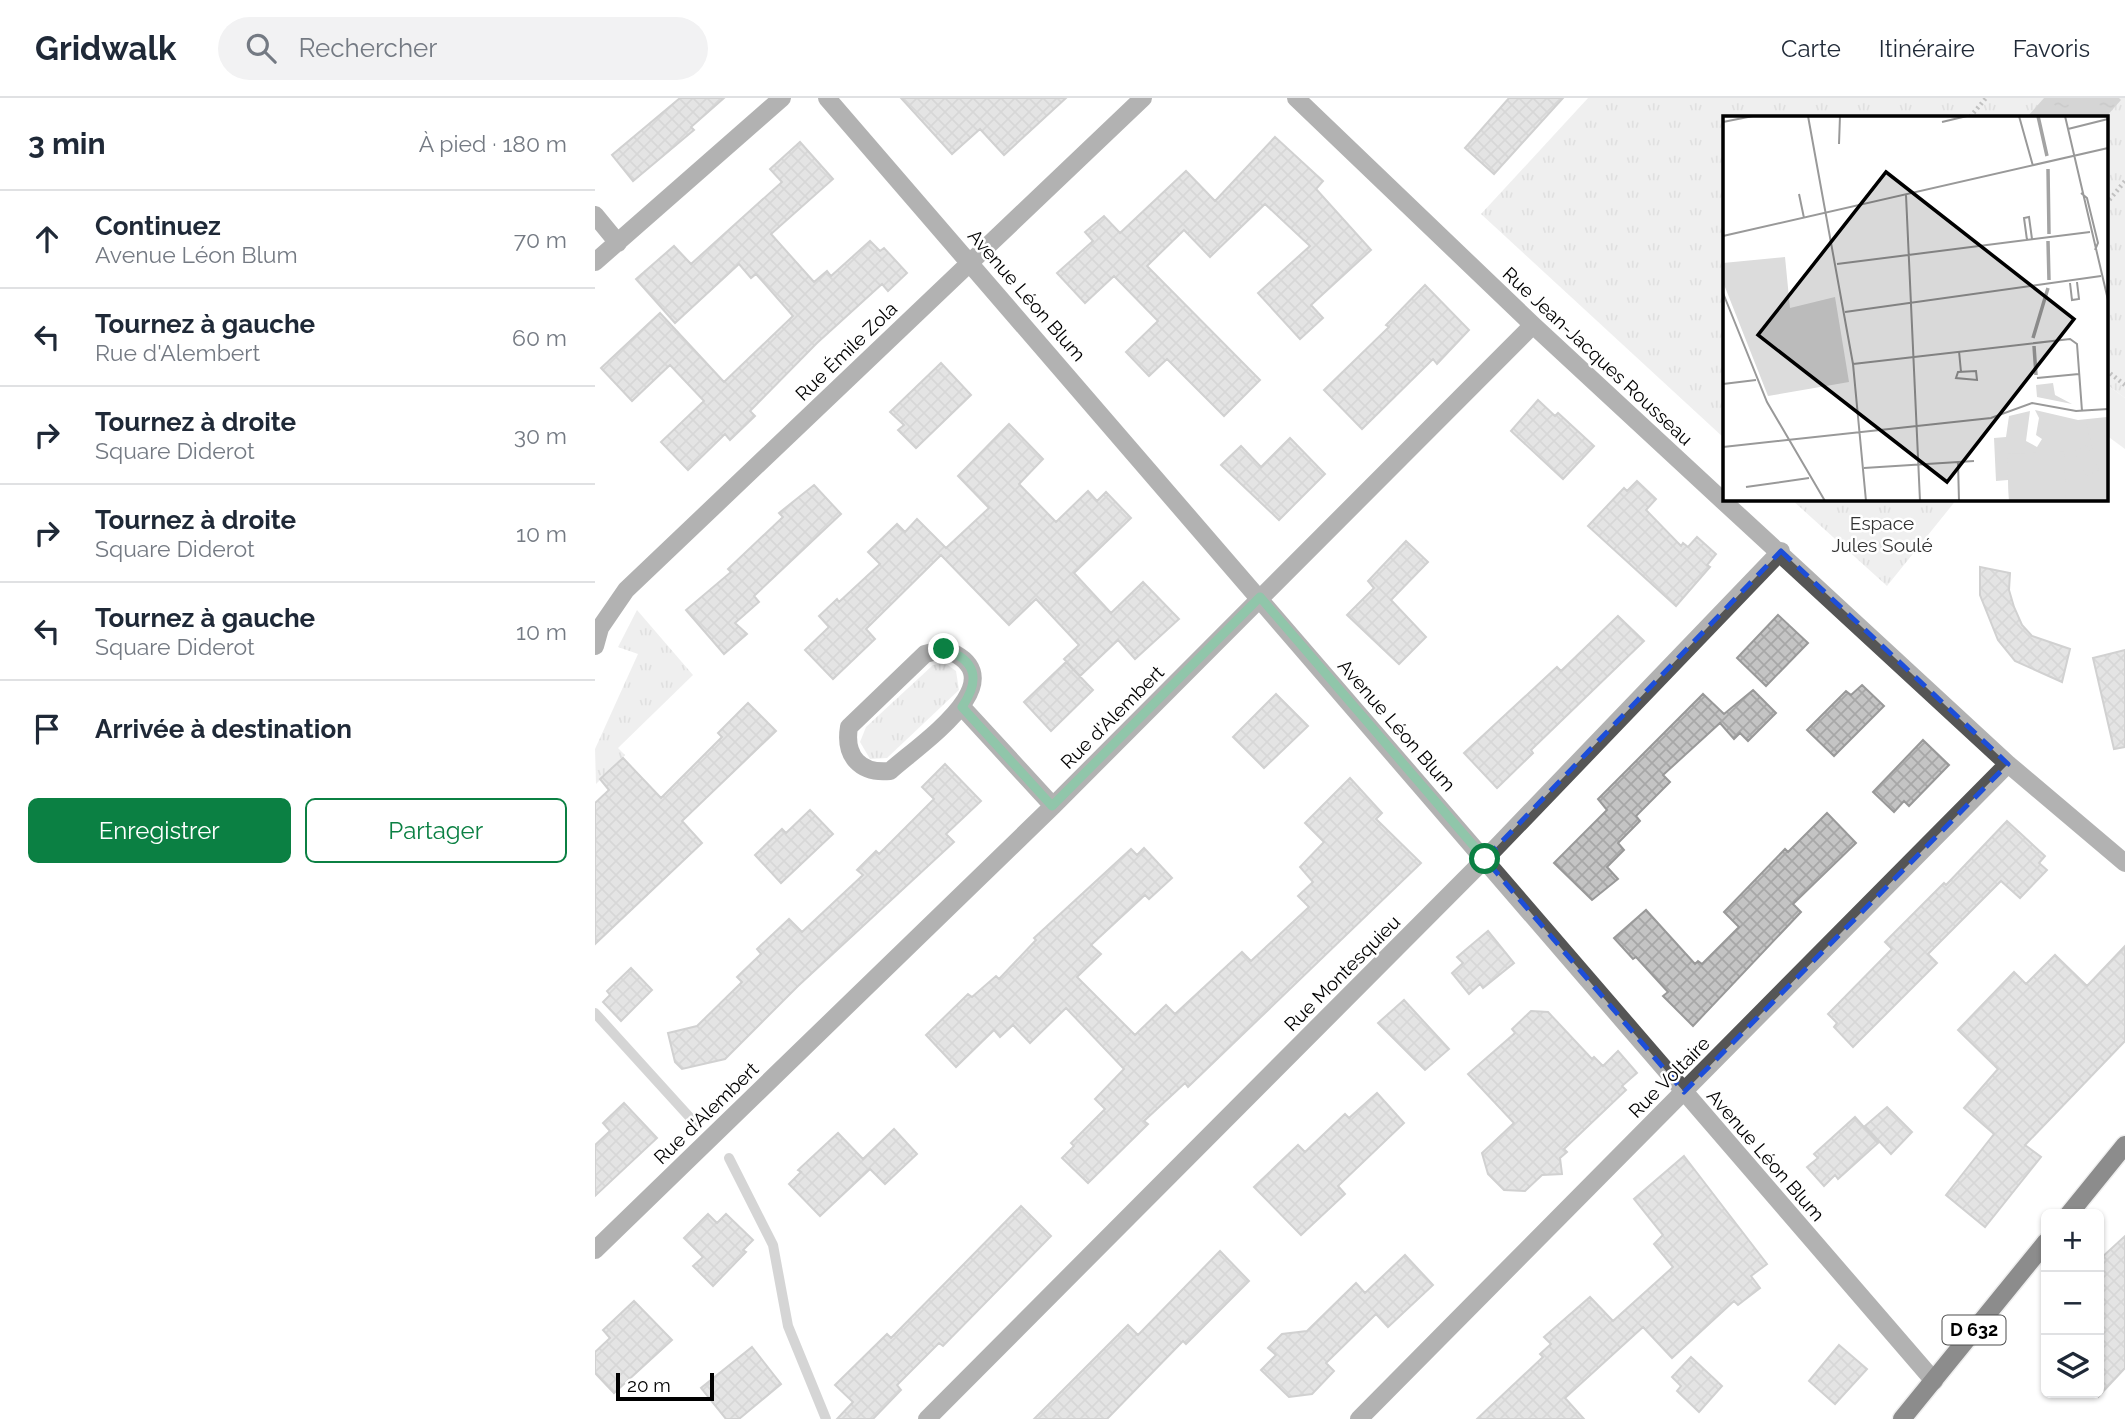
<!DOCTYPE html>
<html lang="fr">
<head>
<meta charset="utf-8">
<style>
	body { margin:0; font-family:Raleway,sans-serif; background:#f2f2f3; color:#1f2937 }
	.controls { position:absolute; right:21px; bottom:21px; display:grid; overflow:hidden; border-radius:10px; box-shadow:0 2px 5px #0004 }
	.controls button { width:63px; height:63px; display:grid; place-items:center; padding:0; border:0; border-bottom:2px solid #e0e1e3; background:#fff; color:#1f2937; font:35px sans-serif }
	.scale { position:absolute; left:21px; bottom:18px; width:98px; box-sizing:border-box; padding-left:7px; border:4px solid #000; border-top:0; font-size:19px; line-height:24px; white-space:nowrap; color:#000; -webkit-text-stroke:5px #fff; paint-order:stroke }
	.stop { position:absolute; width:21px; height:21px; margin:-16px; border:5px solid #0b8043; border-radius:50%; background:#fff }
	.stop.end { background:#0b8043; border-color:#fff; box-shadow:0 2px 7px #0008 }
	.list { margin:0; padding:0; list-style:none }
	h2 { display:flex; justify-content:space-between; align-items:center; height:91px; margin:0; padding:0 28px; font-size:30px }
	h2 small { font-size:23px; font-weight:400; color:#747a83 }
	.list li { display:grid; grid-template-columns:46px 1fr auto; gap:21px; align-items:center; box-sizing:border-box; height:98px; padding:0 28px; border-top:2px solid #e0e1e3 }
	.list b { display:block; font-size:26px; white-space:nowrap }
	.list p { margin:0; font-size:23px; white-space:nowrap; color:#747a83 }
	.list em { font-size:23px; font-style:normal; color:#747a83 }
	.actions { display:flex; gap:14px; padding:21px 28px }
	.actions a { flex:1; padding:16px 0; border:2px solid #0b8043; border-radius:10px; text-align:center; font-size:24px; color:#0b8043 }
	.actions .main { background:#0b8043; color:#fff }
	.icon { flex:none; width:38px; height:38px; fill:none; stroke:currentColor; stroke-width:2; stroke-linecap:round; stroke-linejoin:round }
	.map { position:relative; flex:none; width:1530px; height:1321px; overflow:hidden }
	header { display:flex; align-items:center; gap:42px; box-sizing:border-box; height:98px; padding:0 35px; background:#fff; border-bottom:2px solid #e0e1e3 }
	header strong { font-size:33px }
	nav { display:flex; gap:38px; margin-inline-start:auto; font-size:24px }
	.search { width:490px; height:63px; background:#f2f2f3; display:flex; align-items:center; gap:18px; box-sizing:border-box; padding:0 24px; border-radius:38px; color:#747a83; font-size:26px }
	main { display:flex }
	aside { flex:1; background:#fff }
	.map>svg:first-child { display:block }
</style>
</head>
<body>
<header>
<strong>Gridwalk</strong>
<div class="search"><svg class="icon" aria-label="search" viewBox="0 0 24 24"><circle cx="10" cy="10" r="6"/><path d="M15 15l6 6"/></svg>Rechercher</div>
<nav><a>Carte</a><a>Itinéraire</a><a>Favoris</a></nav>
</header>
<main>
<aside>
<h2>3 min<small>À pied · 180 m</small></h2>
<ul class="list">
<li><svg class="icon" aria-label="ahead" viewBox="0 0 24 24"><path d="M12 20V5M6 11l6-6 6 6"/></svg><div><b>Continuez</b><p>Avenue Léon Blum</p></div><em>70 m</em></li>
<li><svg class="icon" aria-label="left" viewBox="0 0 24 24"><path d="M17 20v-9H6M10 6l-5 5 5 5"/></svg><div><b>Tournez à gauche</b><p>Rue d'Alembert</p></div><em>60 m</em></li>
<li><svg class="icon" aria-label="right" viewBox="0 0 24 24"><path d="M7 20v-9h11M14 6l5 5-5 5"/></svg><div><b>Tournez à droite</b><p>Square Diderot</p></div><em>30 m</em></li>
<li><svg class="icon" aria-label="right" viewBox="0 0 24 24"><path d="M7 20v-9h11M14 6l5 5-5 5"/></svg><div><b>Tournez à droite</b><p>Square Diderot</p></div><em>10 m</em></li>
<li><svg class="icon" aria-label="left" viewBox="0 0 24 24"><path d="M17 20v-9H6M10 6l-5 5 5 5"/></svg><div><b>Tournez à gauche</b><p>Square Diderot</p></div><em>10 m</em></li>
<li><svg class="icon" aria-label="arrive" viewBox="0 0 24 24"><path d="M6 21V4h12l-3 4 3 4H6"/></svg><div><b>Arrivée à destination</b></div></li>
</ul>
<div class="actions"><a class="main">Enregistrer</a><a>Partager</a></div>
</aside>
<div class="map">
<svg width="1530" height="1321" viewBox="0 0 1530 1321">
	<defs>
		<pattern id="grass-tufts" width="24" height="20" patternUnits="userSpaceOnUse" patternTransform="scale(1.75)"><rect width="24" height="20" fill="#dcdcdc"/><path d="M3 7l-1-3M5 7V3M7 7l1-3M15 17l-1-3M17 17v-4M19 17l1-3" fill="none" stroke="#bbb"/></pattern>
		<pattern id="water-ripples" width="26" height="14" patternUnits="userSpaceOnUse" patternTransform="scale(1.75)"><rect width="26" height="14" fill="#a3a3a3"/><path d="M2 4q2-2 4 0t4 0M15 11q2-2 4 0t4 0" fill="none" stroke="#8b8b8b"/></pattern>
		<pattern id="building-cross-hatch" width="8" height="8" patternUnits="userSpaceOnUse" patternTransform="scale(1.75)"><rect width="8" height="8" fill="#c4c4c4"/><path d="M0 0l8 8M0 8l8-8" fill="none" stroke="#a7a7a7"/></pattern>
	</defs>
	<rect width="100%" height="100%" fill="#fff"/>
	<path fill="url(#grass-tufts)" d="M993,0H1530V300L1511,286V19H1129V340L886,116Z
		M1196,401H1362L1292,488Z
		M42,512L98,577L23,650L30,657L1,686L0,651L43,556L23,549Z
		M350,565L361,573L364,592L292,660L275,661L265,644L271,629L338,567Z"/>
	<path fill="#dcdcdc" d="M1511,286L1530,300V351L1511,337Z"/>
	<path fill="url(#water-ripples)" d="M1449,0H1524L1526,2L1511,19H1432Z"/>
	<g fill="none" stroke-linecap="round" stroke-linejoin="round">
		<path stroke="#a3a3a3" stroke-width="10" d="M0,915L99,1024
			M134,1060L178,1147L193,1228L231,1321"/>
	</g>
	<path fill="url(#building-cross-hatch)" stroke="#999" stroke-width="2" d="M85,0H129L96,29L99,32L38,83L17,57Z
		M306,0H471L409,57L385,31L357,56Z
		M914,0H968L899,76L870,50Z
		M680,39L728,83L721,91L776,152L716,207L728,220L705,241L663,195L715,148L670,106L615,159L589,132L552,168L665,282L629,318L572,261L554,278L531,254L563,223L519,178L490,205L462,175L498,143L490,134L509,118L525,135L591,73L620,103Z
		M205,44L238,81L176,136L219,184L232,173L236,178L275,143L285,153L289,150L312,175L293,193L287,186L222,245L155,313L160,318L135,342L130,336L93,372L66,344L109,303L75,267L37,303L6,270L65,215L129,284L198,218L161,176L156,180L144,166L80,225L41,181L79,148L96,166L187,84L175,71Z
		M830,187L874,232L842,266L838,261L767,331L729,292L794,229L791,227Z
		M346,265L376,297L321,350L303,332L309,327L295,314Z
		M943,302L960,318L963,315L999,348L968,381L916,333Z
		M414,326L448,361L424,386L461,424L493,393L502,403L511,394L536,420L479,475L516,515L548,484L584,521L540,561L523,542L485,578L469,561L484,547L441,501L414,527L346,457L271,531L280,541L238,581L210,552L234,529L224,518L242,501L244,504L285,466L273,454L302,426L310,434L322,421L351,450L394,410L363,378Z
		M695,340L730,376L684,422L626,367L646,348L666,369Z
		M1042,383L1061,401L1051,412L1086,448L1088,445L1093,449L1102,439L1121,456L1112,467L1115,469L1081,508L993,428L1029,390L1032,393Z
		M219,387L246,416L159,498L164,504L140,525L152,536L129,556L91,512L136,474L133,471L188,419L184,415Z
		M811,443L833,464L796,502L831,539L804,566L752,517L779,490L773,483Z
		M1385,469L1415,475L1414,492L1419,509L1427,527L1437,538L1475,551L1467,584L1420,563L1403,542L1385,497Z
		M1183,517L1213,545L1171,588L1142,560Z
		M1023,518L1049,543L936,652L938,655L902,690L869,655L962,569L966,573Z
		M1530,552V649L1519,651L1498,560Z
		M471,564L498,592L456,633L429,604Z
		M1267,587L1289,608L1239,658L1212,632L1251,593L1256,597Z
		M1158,592L1181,615L1153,643L1145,635L1139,641L1125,625L1068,677L1075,684L1041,718L1045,723L1023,745L1029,752L1012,769L1023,781L997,802L959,765L1012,712L1003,701L1108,596L1129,616Z
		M681,596L713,628L669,670L638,639Z
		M153,605L181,633L87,723L107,745L0,846V705L14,692L5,681L28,660L66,700L127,639L123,635Z
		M1328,642L1354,667L1314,708L1309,703L1299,714L1278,694Z
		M350,666L386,703L351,736L359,744L203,888L130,961L87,971L80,964L73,935L102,928L147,884L142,879L166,856L162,851L194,821L207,834L268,777L262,772L281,753L284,756L339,701L327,689Z
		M755,680L787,715L781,721L826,765L593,989L590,985L549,1023L553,1026L493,1085L467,1060L479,1048L476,1045L510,1011L500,1001L529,971L471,910L435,945L418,927L405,939L399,932L361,969L331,937L373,896L377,899L401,878L404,881L441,842L439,840L536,751L542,757L549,750L577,780L554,801L550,797L496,847L506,856L482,879L540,937L571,907L580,916L647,854L656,863L714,809L703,798L718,784L705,769L729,744L710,725Z
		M215,712L238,736L186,785L160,757L187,731L191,735Z
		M1232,715L1261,745L1198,806L1206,814L1098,928L1068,898L1073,894L1041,859L1038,861L1019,840L1051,812L1100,866L1103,863L1107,866L1144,829L1129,814L1190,751L1193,754Z
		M1412,723L1450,758L1444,765L1452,772L1425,800L1406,783L1333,856L1342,865L1258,949L1239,929L1242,925L1233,916L1297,851L1290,844L1349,785L1351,787Z
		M893,833L919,865L888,890L885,886L874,896L857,875L868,865L862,859Z
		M1530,848V943L1430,1047L1446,1059L1390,1129L1351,1097L1399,1036L1369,1010L1403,971L1363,932L1419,874L1431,886L1460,857L1492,888Z
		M36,870L57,892L26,923L8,904L15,897L12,893Z
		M809,902L854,951L830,972L783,925Z
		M936,913L953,914L997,961L999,959L1008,968L1023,953L1042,975L1027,988L1031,992L969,1051L972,1054L965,1060L967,1076L947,1077L930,1093L909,1092L893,1076L887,1055L919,1025L873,976L920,935L917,931Z
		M782,995L809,1025L743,1088L750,1096L706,1137L659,1089L703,1047L710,1054L750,1016L754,1020Z
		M29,1005L62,1040L0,1098V1047L15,1033L8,1025Z
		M1292,1009L1317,1034L1296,1056L1270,1028Z
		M1260,1019L1283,1045L1243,1081L1240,1077L1229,1088L1212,1069L1223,1060L1219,1056Z
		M299,1031L322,1056L290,1086L275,1071L225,1118L194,1086L206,1074L203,1072L243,1035L268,1061Z
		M1089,1058L1172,1166L1156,1178L1165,1190L1143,1207L1139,1203L1077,1260L1048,1229L970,1300L989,1321H882L948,1259L945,1256L956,1246L949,1239L995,1199L1018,1223L1078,1169L1059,1146L1068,1137L1039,1101Z
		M426,1108L456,1138L348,1248L344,1245L302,1287L306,1292L278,1321H242L258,1304L240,1287L292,1236L296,1240Z
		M113,1116L122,1125L131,1116L158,1142L148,1152L151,1154L118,1188L98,1168L108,1159L89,1140Z
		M1530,1138V1270L1504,1298V1162Z
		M625,1153L654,1183L591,1246L588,1243L512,1321H439L533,1227L543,1237Z
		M810,1157L838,1187L793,1229L781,1216L731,1265L739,1273L717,1296L694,1299L666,1272L681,1257L673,1250L687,1236L712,1233L761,1185L770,1195Z
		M39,1203L77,1242L19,1295L0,1275V1254L15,1240L8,1232Z
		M1244,1247L1272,1271L1240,1306L1214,1283Z
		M157,1249L186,1286L144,1321H131L106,1290Z
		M1096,1259L1127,1288L1104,1314L1082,1293L1086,1288L1077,1279Z"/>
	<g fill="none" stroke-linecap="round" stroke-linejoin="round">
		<g stroke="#dbdbdb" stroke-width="21">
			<path id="major" d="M1474,1116L1530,1047
				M1307,1321L1451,1144"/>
		</g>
		<path stroke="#777" stroke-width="4.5" stroke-dasharray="2 3.5" stroke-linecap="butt" d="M1375,19L1391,0
			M1511,106L1530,83
			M1511,272L1530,287"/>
		<path stroke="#555" stroke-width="18" d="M232,0L1339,1283
			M701,0L938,227L1141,415L1413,666L1530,765
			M0,117L23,145
			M0,164L187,0
			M0,548L5,530L31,492L548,0
			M349,551C427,579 325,646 295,673C266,676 249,659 254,629L330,556Z
			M367,609L458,708
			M0,1152L458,708L938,227
			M332,1321L890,761L1186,453
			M764,1321L1413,666"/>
		<use href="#major" stroke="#000" stroke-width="18"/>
	</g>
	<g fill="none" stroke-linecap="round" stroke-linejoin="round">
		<path stroke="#0b8043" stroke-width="9" d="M349,551C381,562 386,581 367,609L457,708L665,499L890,761"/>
	</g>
	<path d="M0 0H1530V1321H0ZM1186,453L1413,666L1089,994L890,761Z" fill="#fff" fill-opacity=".55" fill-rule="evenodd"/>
	<path fill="none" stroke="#1d4ed8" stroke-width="5" stroke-dasharray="14 9" stroke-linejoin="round" d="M1186,453L1413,666L1089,994L890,761Z"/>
	<g text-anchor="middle" stroke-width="5" stroke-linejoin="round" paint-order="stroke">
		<rect fill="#fff" stroke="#4c4c4c" stroke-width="2" x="1347.5" y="1217.5" width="63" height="29" rx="5"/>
		<g font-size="18" font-weight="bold" fill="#000">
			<text x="1379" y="1238">D 632</text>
		</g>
		<g font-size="19" fill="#000" stroke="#fff">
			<text transform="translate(432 197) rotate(49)" y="7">Avenue Léon Blum</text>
			<text transform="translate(251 253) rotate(-44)" y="7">Rue Émile Zola</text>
			<text transform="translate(1003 258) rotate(43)" y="7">Rue Jean-Jacques Rousseau</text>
			<text transform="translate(517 619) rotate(-45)" y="7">Rue d'Alembert</text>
			<text transform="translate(802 627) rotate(49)" y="7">Avenue Léon Blum</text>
			<text transform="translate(747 875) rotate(-45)" y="7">Rue Montesquieu</text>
			<text transform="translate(1074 979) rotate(-45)" y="7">Rue Voltaire</text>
			<text transform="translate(111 1015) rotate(-44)" y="7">Rue d'Alembert</text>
			<text transform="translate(1171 1057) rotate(49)" y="7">Avenue Léon Blum</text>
		</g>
		<g font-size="19" fill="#333" stroke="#fff">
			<text x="1287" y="432">Espace<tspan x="1287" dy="22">Jules Soulé</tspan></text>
		</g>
	</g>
	<g transform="translate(1128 18)">
		<rect width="385" height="385" fill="#fff"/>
		<path d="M62,141L67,192L112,181L126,266L45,280L0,166V147ZM330,267L332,279L349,288L314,281L313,269ZM312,294L355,304L384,301L385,385H286L285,364L273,365L271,322L283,321L286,300L307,295L303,325L314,331L319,323L313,319L316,302Z" fill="#dcdcdc"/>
		<path d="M377,304L384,331L370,334L363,307ZM364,329L376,354L363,360L351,335ZM341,335L343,385H286L284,338ZM385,365V385H362L361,366Z" fill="#dcdcdc"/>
		<path fill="none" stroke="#a3a3a3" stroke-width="3.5" d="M315,0L324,40M325,53L326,118M325,125L326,164M310,222L325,172M311,230L313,259"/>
		<path fill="none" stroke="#999" stroke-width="2" d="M85,0L130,248L143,385M296,0L310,50M342,0L385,184M0,6L30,0M219,6L244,0M345,13L385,3M116,28L117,0M358,77L364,82L375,127L372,134M76,78L81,102M183,79L197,385M0,120L385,32M304,124L301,102L306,101L309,123M114,148L367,116M347,167L349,184L356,183L354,166M0,177L44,286L102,385M122,196L378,160M236,235L238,256M130,248L347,223L354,228L359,295M253,255L254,264L233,262L235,256ZM314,262L356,258M0,268L33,264M0,331L268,302L309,287L353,295L385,293M235,346L236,385M141,352L251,345M23,371L86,362"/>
		<path fill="#000" fill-opacity="0.15" stroke="#000" stroke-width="3.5" d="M163,56L351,203L224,366L35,219Z"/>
		<rect width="385" height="385" fill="none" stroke="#000" stroke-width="3.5"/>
	</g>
</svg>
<div class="controls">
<button>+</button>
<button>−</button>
<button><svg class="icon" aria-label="layers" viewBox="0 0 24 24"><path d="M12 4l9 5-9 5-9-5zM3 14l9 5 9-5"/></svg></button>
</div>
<div class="scale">20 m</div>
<div class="stop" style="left:890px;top:761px"></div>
<div class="stop end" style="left:349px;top:551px"></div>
</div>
</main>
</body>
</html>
